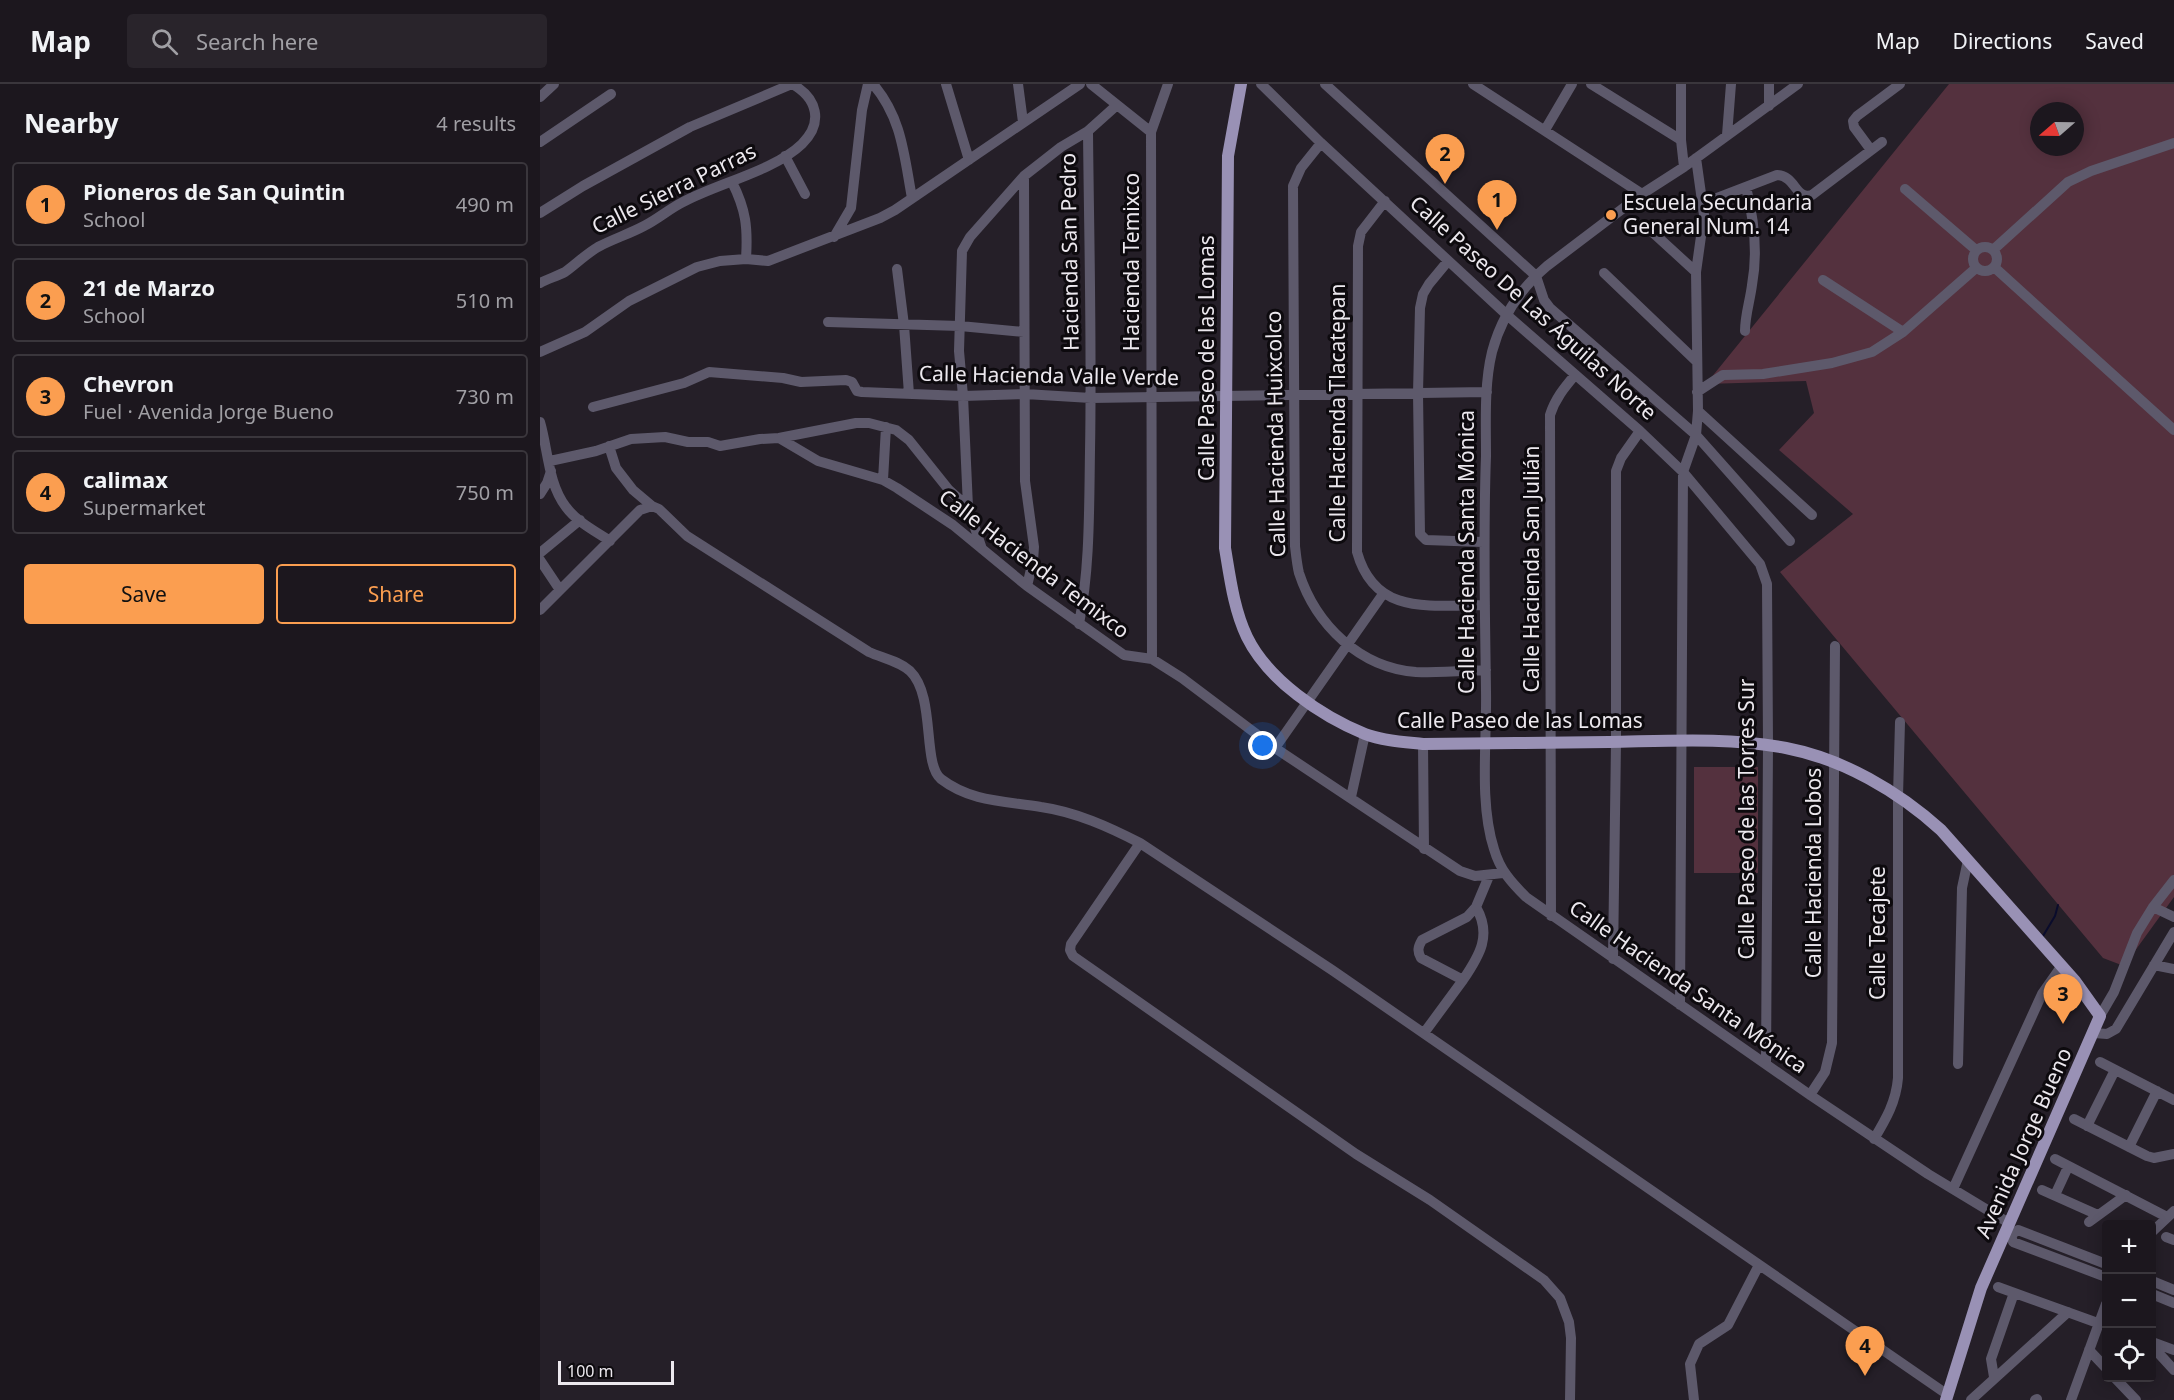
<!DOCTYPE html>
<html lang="en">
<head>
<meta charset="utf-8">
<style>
	body { margin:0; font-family:"Noto Sans",sans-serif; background:#29242b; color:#f1f3f6 }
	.controls { position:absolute; right:18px; bottom:18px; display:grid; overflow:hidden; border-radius:6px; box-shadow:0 3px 15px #0003 }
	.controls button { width:54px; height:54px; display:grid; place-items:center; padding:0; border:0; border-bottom:2px solid #3a363c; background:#1c171e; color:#f1f3f6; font:30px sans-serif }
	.compass { position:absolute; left:1490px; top:18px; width:54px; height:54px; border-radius:50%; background:#1c171e; box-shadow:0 3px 15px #0003; rotate:250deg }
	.scale { position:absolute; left:18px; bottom:15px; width:116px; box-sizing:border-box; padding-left:6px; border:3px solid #ece8ee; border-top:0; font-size:16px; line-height:21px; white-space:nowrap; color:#ece8ee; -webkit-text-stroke:4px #0d0a0e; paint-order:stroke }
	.you { position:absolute; left:723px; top:662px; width:21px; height:21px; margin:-15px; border:4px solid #fff; border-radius:50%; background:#1a73e8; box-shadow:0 0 0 9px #1a73e833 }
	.badge { display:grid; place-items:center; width:39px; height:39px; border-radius:50%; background:#fb9e50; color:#111; font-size:20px; font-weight:700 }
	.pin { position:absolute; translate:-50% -50px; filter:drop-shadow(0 2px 3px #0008) }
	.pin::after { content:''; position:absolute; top:32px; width:21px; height:18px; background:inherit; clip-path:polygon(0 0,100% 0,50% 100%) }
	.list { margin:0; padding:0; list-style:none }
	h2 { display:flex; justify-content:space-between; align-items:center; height:78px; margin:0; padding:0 24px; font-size:26px }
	h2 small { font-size:20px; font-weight:400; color:#a09fa4 }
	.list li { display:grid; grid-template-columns:39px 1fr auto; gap:18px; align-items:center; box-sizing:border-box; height:84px; margin:0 12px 12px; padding:0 12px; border:2px solid #3a363c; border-radius:6px }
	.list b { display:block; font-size:22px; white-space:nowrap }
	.list p { margin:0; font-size:20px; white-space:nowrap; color:#a09fa4 }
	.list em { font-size:20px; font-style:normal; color:#a09fa4 }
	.actions { display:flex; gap:12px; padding:18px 24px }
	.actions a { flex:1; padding:14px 0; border:2px solid #fb9e50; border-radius:6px; text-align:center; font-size:21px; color:#fb9e50 }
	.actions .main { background:#fb9e50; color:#111 }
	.icon { flex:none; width:33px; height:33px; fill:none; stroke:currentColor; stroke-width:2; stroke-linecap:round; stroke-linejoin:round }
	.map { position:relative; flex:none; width:1634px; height:1316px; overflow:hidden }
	header { display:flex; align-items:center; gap:36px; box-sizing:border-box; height:84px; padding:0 30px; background:#1c171e; border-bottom:2px solid #3a363c }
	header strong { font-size:28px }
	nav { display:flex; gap:33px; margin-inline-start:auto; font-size:21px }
	.search { width:420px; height:54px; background:#29242b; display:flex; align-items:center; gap:15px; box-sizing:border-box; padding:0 21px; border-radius:6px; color:#a09fa4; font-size:22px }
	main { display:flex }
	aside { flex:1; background:#1c171e }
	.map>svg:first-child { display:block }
</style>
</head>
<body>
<header>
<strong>Map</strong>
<div class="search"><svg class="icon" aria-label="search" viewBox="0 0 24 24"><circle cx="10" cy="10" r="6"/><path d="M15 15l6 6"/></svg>Search here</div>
<nav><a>Map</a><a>Directions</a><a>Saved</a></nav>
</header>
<main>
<aside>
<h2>Nearby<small>4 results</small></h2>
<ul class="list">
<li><span class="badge">1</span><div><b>Pioneros de San Quintin</b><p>School</p></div><em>490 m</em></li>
<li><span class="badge">2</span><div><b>21 de Marzo</b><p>School</p></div><em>510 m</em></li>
<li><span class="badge">3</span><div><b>Chevron</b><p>Fuel · Avenida Jorge Bueno</p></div><em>730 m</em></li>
<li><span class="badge">4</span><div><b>calimax</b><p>Supermarket</p></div><em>750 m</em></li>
</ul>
<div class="actions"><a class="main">Save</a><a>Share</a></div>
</aside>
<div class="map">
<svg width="1634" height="1316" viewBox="0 0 1634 1316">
	<rect width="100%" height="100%" fill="#251f28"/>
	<path fill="#54313e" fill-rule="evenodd" d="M1409,0H1634V813L1584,882L1563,874L1240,488L1313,430L1239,366L1274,329L1266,297L1166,300ZM1499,27H1535V63H1499Z
		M1154,683H1218V789H1154Z"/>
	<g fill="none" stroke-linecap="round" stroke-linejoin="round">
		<path stroke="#0a0c2c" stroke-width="2" d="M1503,852L1515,832L1518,821"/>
		<path stroke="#5d596b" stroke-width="10" d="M333,0C362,34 364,71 372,114
			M406,0L429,76
			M478,0L483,38
			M551,0L611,48
			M721,0L781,59L967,231L1100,347L1143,388L1220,480L1227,500L1228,661L1226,980
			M785,0L996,192L1004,216L1010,224L1156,351L1250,457
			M933,0L1102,110
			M1051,0L1141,56
			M1141,0V56L1144,83
			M1229,0V22
			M1258,0L1144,83L1102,110L1007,182C981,204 961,234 952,268C944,301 946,338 946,372C943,450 945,529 946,607C947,657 939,719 954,765C960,786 971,798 986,813L1270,1011L1388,1090L1469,1139
			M0,13L14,0
			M1005,46L1032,0
			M1187,51L1191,0
			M0,58L71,10
			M781,59L761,84L753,102L755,462C756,471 757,481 759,489C776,541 820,584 876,588C899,589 923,587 946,586
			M1331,66L1314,43L1313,37L1317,32L1360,0
			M245,72L265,110
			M484,92L485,397L494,463L493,477L487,502
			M192,98C206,126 208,143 206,175
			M1365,105L1436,166
			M845,117L821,148L818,162L817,468C835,533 892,521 945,521
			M1164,119L1237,91C1256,92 1255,116 1272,111L1342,58
			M0,129L43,102L150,43L252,0C277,14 284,38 262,60C234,87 178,99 143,118C129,125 118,135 104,142C89,150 73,155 58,163C46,170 36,180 25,188C17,192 8,195 0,199
			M1109,145L1156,188
			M294,153L311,124L322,26L328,0
			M1433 175a12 12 0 1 1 24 0a12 12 0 1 1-24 0Z
			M1453,166L1528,98L1551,87L1634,59
			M908,177L889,200L883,210L880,224L878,309L880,450L886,456L943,458
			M1454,183L1634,346
			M357,185L364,241L369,310
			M1064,189L1156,277
			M1283,196L1363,248
			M288,238L420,242L484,248
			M1205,247C1205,231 1210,217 1212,201C1218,169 1214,135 1206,103
			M0,268L45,248L89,217L157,183L180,177L206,175L228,177L340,134L355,126L540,0
			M1157,308L1183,291L1223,290L1292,279L1332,268L1363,248L1436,184
			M53,323L144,299L169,288L243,294L261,298L306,296L312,298L317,307L322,308L423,312L485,310L551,314L947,308
			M1158,327L1272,431
			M0,338C8,365 8,400 26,423C37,438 55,447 70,457
			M239,354L278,377L343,396L357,404L413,441L487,502L584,571L612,575L642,594L735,664L920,787L935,792L963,789
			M69,362L76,384L93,406L112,422L119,425L147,452L329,568C342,574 359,577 370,587C396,612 382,680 401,695C431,718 465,717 501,723C536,728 569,743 600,759L792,886L1408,1311
			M10,377L56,367L91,355L125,353L148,358H168L180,362L220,355L239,354L316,339H329L356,346L369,356L409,406L428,423
			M343,396L346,343
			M0,410L7,399L11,387
			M442,465L428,423L423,312L419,267L422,167L430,153L484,92L521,63L548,47L577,21
			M0,469L40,436
			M0,476L20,506
			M0,526L100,426L112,422
			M539,540C550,483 549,426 550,367C552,261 549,154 548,47
			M612,575L611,48L628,0
			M883,660L884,765
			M735,664L843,510
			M811,713L825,650
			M600,759L531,860L530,866L533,872L816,1070L890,1116L1004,1196L1020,1214L1029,1238L1031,1254L1030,1316
			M1613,823L1634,833
			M1011,832L1010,331C1015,315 1024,304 1035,291
			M1073,875L1076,658V387L1081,374L1100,347
			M1614,881L1634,885
			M923,896C940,871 952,851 936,823
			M1140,921L1143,388L1156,351L1158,327L1156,188L1164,131L1156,74
			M1560,932L1574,908L1597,849L1613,823L1634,796
			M884,949L923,896L881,874C877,867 878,863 882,856L927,833L936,823L949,792
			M1554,949L1567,950L1576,945L1634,848
			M1560,978L1634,1016
			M1418,980L1422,804L1428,776
			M1270,1011L1285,988L1292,959L1295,562
			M1534,1035L1607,1072L1614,1074L1634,1070
			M1547,1042L1575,986
			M1334,1055C1346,1035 1356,1018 1358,994V712L1360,638
			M1589,1063L1617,1007
			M1515,1075L1627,1133
			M1413,1105L1502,910L1521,883
			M1502,1106L1558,1131
			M1515,1111L1528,1083
			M1549,1138L1586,1111
			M1612,1148L1634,1127
			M1626,1153L1634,1156
			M1566,1180L1478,1146L1471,1151L1473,1158L1566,1193
			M1612,1197L1634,1206
			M1458,1203L1566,1242
			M1612,1210L1634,1219
			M1612,1258L1634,1266
			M1612,1262L1634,1286
			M1549,1266L1566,1284
			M1454,1293L1451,1275L1474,1209
			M1575,1294L1596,1316
			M1154,1316L1150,1280L1159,1260L1188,1241L1219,1181
			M1431,1316L1528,1228
			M1495,1316L1497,1315
			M1531,1316L1566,1220"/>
		<path stroke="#9991b5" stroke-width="12" d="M701,0L688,72L685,464C690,494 694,526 707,553C728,596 781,632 825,650C843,657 864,658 883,660C945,659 1007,659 1069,658C1128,657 1188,653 1246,664C1303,675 1358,707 1401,746L1535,897L1560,932L1441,1204L1406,1316"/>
	</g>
	<circle fill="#fb9e50" stroke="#0d0a0e" stroke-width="2" cx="1071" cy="131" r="6"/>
	<g text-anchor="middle" stroke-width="6" stroke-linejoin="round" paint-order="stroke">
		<g font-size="21" fill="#ece8ee" stroke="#0d0a0e">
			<text transform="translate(134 105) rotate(-26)" y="7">Calle Sierra Parras</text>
			<text transform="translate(530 168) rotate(-91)" y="7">Hacienda San Pedro</text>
			<text transform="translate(592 178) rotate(-90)" y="7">Hacienda Temixco</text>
			<text transform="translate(993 224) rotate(42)" y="7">Calle Paseo De Las Águilas Norte</text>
			<text transform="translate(667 274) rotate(-90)" y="7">Calle Paseo de las Lomas</text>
			<text transform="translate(509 292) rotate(1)" y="7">Calle Hacienda Valle Verde</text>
			<text transform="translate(798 329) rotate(-90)" y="7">Calle Hacienda Tlacatepan</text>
			<text transform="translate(736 350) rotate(-91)" y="7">Calle Hacienda Huixcolco</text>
			<text transform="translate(927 468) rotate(-90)" y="7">Calle Hacienda Santa Mónica</text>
			<text transform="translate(494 480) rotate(37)" y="7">Calle Hacienda Temixco</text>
			<text transform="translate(992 485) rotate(-90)" y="7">Calle Hacienda San Julián</text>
			<text x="980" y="644">Calle Paseo de las Lomas</text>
			<text transform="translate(1207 735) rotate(-90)" y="7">Calle Paseo de las Torres Sur</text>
			<text transform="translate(1274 789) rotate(-90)" y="7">Calle Hacienda Lobos</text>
			<text transform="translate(1338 849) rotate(-90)" y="7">Calle Tecajete</text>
			<text transform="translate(1148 903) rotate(35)" y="7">Calle Hacienda Santa Mónica</text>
			<text transform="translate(1484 1059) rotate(-66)" y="7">Avenida Jorge Bueno</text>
		</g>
		<g font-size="21" fill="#ece8ee" stroke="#0d0a0e" text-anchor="start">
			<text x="1083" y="126">Escuela Secundaria<tspan x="1083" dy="24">General Num. 14</tspan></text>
		</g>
	</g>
</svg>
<div class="controls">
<button>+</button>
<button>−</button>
<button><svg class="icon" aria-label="locate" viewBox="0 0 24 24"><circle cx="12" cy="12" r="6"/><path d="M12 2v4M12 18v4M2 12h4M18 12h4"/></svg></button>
</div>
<svg class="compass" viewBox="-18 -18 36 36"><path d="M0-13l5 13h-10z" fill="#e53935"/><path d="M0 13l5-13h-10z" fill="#a09fa4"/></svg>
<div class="scale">100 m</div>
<div class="you"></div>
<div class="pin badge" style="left:957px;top:146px">1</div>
<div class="pin badge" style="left:905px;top:100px">2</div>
<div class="pin badge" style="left:1523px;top:940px">3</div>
<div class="pin badge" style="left:1325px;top:1292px">4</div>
</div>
</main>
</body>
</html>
